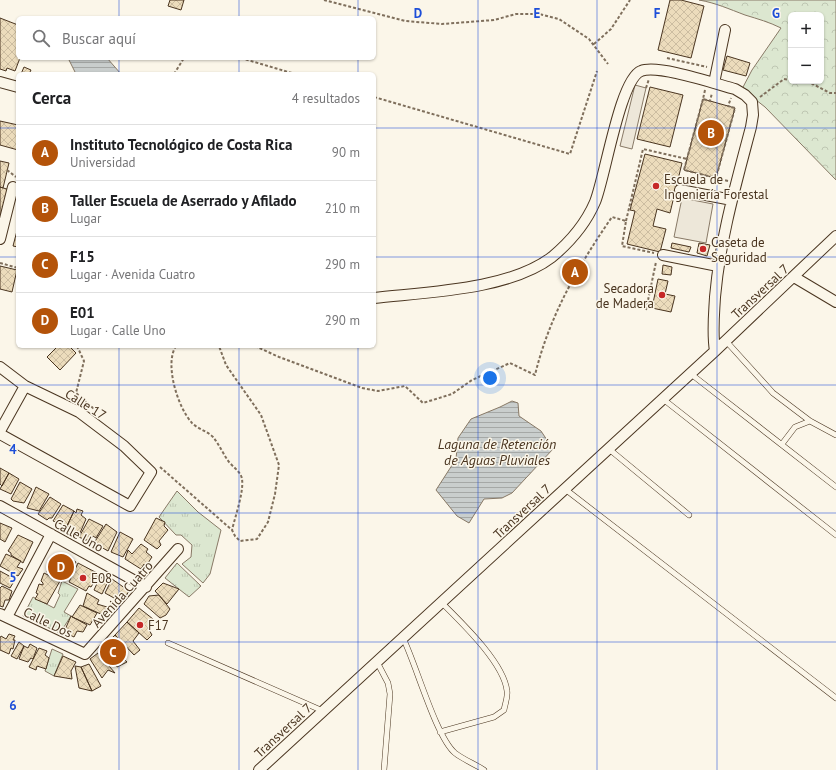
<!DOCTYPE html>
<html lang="es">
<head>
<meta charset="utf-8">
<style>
	body { margin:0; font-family:"PT Sans",sans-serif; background:#f2f2f2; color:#202124 }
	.controls { position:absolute; right:12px; top:12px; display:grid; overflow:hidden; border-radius:6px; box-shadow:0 1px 3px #0004 }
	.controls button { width:36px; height:36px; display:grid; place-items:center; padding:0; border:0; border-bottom:1px solid #e0e0e0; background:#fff; color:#202124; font:20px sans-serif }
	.you { position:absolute; left:490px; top:378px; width:14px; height:14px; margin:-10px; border:3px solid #fff; border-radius:50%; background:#1a73e8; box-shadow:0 0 0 6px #1a73e833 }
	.badge { display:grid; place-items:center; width:26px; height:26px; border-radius:50%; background:#b45309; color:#fff; font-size:13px; font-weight:700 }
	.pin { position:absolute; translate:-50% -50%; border:2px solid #fff; box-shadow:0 1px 4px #0006 }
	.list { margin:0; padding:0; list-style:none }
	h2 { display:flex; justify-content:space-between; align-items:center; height:52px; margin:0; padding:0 16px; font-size:17px }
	h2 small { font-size:13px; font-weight:400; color:#757577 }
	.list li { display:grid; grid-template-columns:26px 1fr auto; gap:12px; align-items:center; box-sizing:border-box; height:56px; padding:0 16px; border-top:1px solid #e0e0e0 }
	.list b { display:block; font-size:15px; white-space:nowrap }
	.list p { margin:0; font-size:13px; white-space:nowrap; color:#757577 }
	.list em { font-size:13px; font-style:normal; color:#757577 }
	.icon { flex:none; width:22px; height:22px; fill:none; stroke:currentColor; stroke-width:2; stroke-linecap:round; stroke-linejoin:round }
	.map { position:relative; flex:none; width:836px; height:770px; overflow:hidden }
	.search { position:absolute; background:#fff; box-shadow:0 1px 3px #0004; left:16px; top:16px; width:360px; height:44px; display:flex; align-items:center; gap:10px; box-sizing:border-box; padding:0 14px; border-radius:6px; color:#757577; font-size:15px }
	.panel { position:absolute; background:#fff; box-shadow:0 1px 3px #0004; left:16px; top:72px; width:360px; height:276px; border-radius:6px }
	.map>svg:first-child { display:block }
</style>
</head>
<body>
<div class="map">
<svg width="836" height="770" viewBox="0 0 836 770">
	<defs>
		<pattern id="forest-crowns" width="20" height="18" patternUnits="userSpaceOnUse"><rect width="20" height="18" fill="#dce7d0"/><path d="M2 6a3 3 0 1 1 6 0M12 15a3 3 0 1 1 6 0" fill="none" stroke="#bec7b2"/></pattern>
		<pattern id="park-tufts" width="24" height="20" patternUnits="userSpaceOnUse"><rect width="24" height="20" fill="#dce7d0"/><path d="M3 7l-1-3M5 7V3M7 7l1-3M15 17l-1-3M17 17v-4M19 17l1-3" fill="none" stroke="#bec7b2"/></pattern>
		<pattern id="water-rules" width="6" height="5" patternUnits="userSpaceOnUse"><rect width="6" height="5" fill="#c9cecd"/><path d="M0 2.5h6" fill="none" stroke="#a5a8a6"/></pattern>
		<pattern id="building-cross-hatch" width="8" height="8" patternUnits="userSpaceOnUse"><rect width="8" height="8" fill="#ecdcbc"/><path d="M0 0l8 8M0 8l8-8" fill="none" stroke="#ccbda1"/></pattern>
	</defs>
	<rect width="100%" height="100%" fill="#fbf6e9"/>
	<path fill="url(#forest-crowns)" stroke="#887966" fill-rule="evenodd" d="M699,0H836V180L765,107L742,89L752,70L781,28C769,22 758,19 745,15C729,9 716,3 699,0ZM791,15H821V81H791Z"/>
	<path fill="url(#park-tufts)" stroke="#887966" d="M177,491L198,512L221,530L210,574L203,583L182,564L191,557L192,545L181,535H176L159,517Z
		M177,563L201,586L189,597L165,578Z
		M62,581L78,589L64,612L71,616L60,633L23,616L33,597L54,608L60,595L58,593Z
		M52,649L63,654L54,676L45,671Z"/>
	<path fill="#ede7d9" stroke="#887966" d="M635,85L646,88L632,149L620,146Z
		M682,198L713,204L706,243L674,237Z"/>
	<path fill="url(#water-rules)" stroke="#887966" d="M68,58H107L121,74H76Z
		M512,401L518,403L519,416L541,431L553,449L512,493L502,498L484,499L469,523L457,516L436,490L456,459L458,438L471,419L500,407Z"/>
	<path fill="url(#building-cross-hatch)" stroke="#4a3520" d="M170,0H184L181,10L168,6Z
		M670,0H681L704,6L691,58L658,50Z
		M0,18L18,25V58H20L15,71L7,68L6,71L0,69Z
		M727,56L750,63L746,76L723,70Z
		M24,67L31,70L29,74H21Z
		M650,87L683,95L670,147L637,139Z
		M703,99L735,108L716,178L684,170Z
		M0,121L18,125V150L0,145Z
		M645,154L682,163L670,213L657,209L653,226L666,229L660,252L627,244L635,211L630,210Z
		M0,161L9,163L3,188L0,187Z
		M0,187L10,190L0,231Z
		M18,227V247L13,246Z
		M672,243L691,247L689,252L671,248Z
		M699,243L710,245L707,256L697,253Z
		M663,265L672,267L671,275L662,274Z
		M0,266L17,270L12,292L0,289Z
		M658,279L668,281L665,294L675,296L671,312L652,308Z
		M58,346H69L76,353L60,370L47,357Z
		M0,468L9,473L2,486L0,484Z
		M9,473L19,479L11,494L0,489Z
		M20,482L32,489L24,503L13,501L11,499Z
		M36,487L49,494L39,511L27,508Z
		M50,497L61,504L52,518H49L47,520L38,514Z
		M63,505L74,511L67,526L53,521Z
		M77,509L83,511L81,515L86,519L80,533L77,531L75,535L69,531L70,527L67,526L74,511L76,513Z
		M156,518L165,522L164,526L168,530L159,541L161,545L157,549L144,540Z
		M89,519L103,526L96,538L93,536L90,540H85L79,537Z
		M0,523L12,528L5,542L0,539Z
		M106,524L117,532L108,551L94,543Z
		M120,532L133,539L123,557L111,552Z
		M18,535L33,542L23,563L11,555V553L8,551Z
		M141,544L148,549L146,552L152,557L146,566L144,564L141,569L125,559L128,550L132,554Z
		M6,554L21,561L17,567L23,569L18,576L0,566Z
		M63,555L76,562L65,579L47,572L51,558L57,561Z
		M78,563L99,574L91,587L89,586L86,591L69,582Z
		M0,571L11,577L10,579L13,583L10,588L0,583Z
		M44,573L60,581L47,604L35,599L38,594L36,593L39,584L43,585V583L41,581Z
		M100,577L109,579L102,594L94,590Z
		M112,579L129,591L126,596L121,594L119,597L115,596L114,598L105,593Z
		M163,583L179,589L167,604L155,591Z
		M2,586L12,591L9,600H5L3,607L0,606V588Z
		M87,593L99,600L97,604L107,607L103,615L83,606Z
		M159,595L170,609L166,615L160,618L144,604L149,596Z
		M80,605L97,613L90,625L72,617Z
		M139,608L153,619L148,628L152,635L147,640L127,622Z
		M71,616L87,625L83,632L77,631L74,637L64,632Z
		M127,622L139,633L133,641L140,650L134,655L115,635Z
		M9,634L15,636L13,640H15L13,649L11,648L9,654L0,650V638L1,636L6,639Z
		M115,635L127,647L120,655L127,662L117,667L101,649Z
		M19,642L24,646L17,659L11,656Z
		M30,644L37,648L33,659L31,658L28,662L19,659L24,646L28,648Z
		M39,648L47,651L45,655L49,658L46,669L37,666L36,670L29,667Z
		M98,653L115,673L108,670L102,678L90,659Z
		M63,656L76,662L71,671L72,679L54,676Z
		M89,664L101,686L92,691L81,667Z
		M75,666L81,667L92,691L79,688Z"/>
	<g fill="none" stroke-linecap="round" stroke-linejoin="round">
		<g stroke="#4a3520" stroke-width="6">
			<path id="service" d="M726,341L773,393L810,421L836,435
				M691,374L836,487
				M663,399L836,535
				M782,444L795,427L810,421
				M609,449L689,515
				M565,489L836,698
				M403,638C416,664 436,737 455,753C464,760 475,764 484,770
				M168,643L323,711
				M377,662L388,683L390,694L384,770
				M440,732L494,717L504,710C505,704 508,697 507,691C504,663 462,623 442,603"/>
		</g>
		<g stroke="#4a3520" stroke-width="12">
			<path id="minor" d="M0,82L18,87
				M714,83L725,30
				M680,190L732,200
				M0,239L13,187
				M663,255L718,266
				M794,277L836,302
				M374,298C427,292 509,290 552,257C570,242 586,223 595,202C605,178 620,79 641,71C658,64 716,84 735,89L745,95L752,102L753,115L751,127C736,184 720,239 715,297C714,316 712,333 715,351
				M0,367L25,386L79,412L124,446L151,472L130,506L0,434
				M0,431L25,386
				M0,506L146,587
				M0,614L85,654L178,549
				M7,617L51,534
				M259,770L715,351L836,236"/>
		</g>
		<path stroke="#7f6f5c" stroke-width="2" stroke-dasharray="3 2" stroke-linecap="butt" d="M324,0L405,21L442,24L494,20L516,14H539L559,19L589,39L608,64
			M594,44L611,29L630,0
			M241,58L295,74
			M667,58L707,67
			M174,74L184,58
			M807,81L830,93H836
			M646,88L649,79
			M705,90L703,99L710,101L712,93
			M374,97L570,154L597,71
			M760,97L784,79L791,80
			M703,99L684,170L716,178
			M7,170L16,177
			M728,181L716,178L735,108L728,106L731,98
			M626,221L643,149L687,159
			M0,263L18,268
			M646,310L656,262
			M77,346L84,361L76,393L94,409
			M176,346C164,364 178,408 192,423C198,429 207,431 213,437C219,444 223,454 229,462C234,468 241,472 242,479C244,492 235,517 232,530
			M255,346L279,357L362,388L378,391L405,386L423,403L452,394L472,380L510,363L535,375C549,317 578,266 612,217L626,221L622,246L654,253
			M160,467L232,530L235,536L240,541L257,539L268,522L275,494L279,465L261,415L226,365L219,346"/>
		<use href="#service" stroke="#fbf6e9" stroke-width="5"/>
		<use href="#minor" stroke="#fbf6e9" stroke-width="10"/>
	</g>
	<path fill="none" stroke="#1d4ed8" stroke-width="1" stroke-opacity="0.55" d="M119,0V18M239,0V18M358,0V18M478,0V770M597,0V770M717,0V770M119,58V74M239,58V74M358,58V74M0,128H18M374,128H836M0,257H18M374,257H836M119,346V770M239,346V770M358,346V770M0,385H836M0,513H836M0,642H836"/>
	<g fill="#c62828" stroke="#fbf6e9" stroke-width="1.5">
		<circle cx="656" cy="186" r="4"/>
		<circle cx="703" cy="249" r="4"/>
		<circle cx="662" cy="295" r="4"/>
		<circle cx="83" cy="578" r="4"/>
		<circle cx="140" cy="625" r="4"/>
	</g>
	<g text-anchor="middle" stroke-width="3" stroke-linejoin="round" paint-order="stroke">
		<g font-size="13" fill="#4a3520" stroke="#fbf6e9" text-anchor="start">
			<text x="664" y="184">Escuela de<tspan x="664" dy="15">Ingeniería Forestal</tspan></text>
			<text x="711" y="247">Caseta de<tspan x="711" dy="15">Seguridad</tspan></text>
			<text x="654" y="293" text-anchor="end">Secadora<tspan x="654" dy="15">de Madera</tspan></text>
			<text x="91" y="583">E08</text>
			<text x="148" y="630">F17</text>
		</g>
		<g font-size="13" fill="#4a3520" stroke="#fbf6e9">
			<text transform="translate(760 291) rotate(-43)" y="5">Transversal 7</text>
			<text transform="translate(86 404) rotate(32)" y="5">Calle 17</text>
			<text transform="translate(522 511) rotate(-43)" y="5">Transversal 7</text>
			<text transform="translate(79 535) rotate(29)" y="5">Calle Uno</text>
			<text transform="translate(122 594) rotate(-48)" y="5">Avenida Cuatro</text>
			<text transform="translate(48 622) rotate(26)" y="5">Calle Dos</text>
			<text transform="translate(283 730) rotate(-43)" y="5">Transversal 7</text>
		</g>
		<g font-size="14" font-style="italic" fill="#4a3520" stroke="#fbf6e9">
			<text x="497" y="449">Laguna de Retención<tspan x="497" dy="16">de Aguas Pluviales</tspan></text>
		</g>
	</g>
	<g font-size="13" text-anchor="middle" font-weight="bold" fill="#1d4ed8" stroke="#fbf6e9" stroke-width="3" stroke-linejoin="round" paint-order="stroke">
		<text x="418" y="18">D</text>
		<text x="537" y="18">E</text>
		<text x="657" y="18">F</text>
		<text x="776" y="18">G</text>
		<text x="13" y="454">4</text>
		<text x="13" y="582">5</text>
		<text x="13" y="710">6</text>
	</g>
</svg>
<div class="controls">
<button>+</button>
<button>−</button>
</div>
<div class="you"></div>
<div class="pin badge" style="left:575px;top:272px">A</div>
<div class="pin badge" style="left:711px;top:133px">B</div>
<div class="pin badge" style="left:113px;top:652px">C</div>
<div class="pin badge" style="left:61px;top:567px">D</div>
<div class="search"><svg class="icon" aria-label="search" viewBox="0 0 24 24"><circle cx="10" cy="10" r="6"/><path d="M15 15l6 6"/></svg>Buscar aquí</div>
<section class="panel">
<h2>Cerca<small>4 resultados</small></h2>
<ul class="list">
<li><span class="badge">A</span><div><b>Instituto Tecnológico de Costa Rica</b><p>Universidad</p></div><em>90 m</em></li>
<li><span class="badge">B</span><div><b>Taller Escuela de Aserrado y Afilado</b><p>Lugar</p></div><em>210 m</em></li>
<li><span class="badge">C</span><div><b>F15</b><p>Lugar · Avenida Cuatro</p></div><em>290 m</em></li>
<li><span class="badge">D</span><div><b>E01</b><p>Lugar · Calle Uno</p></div><em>290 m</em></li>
</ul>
</section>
</div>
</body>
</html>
